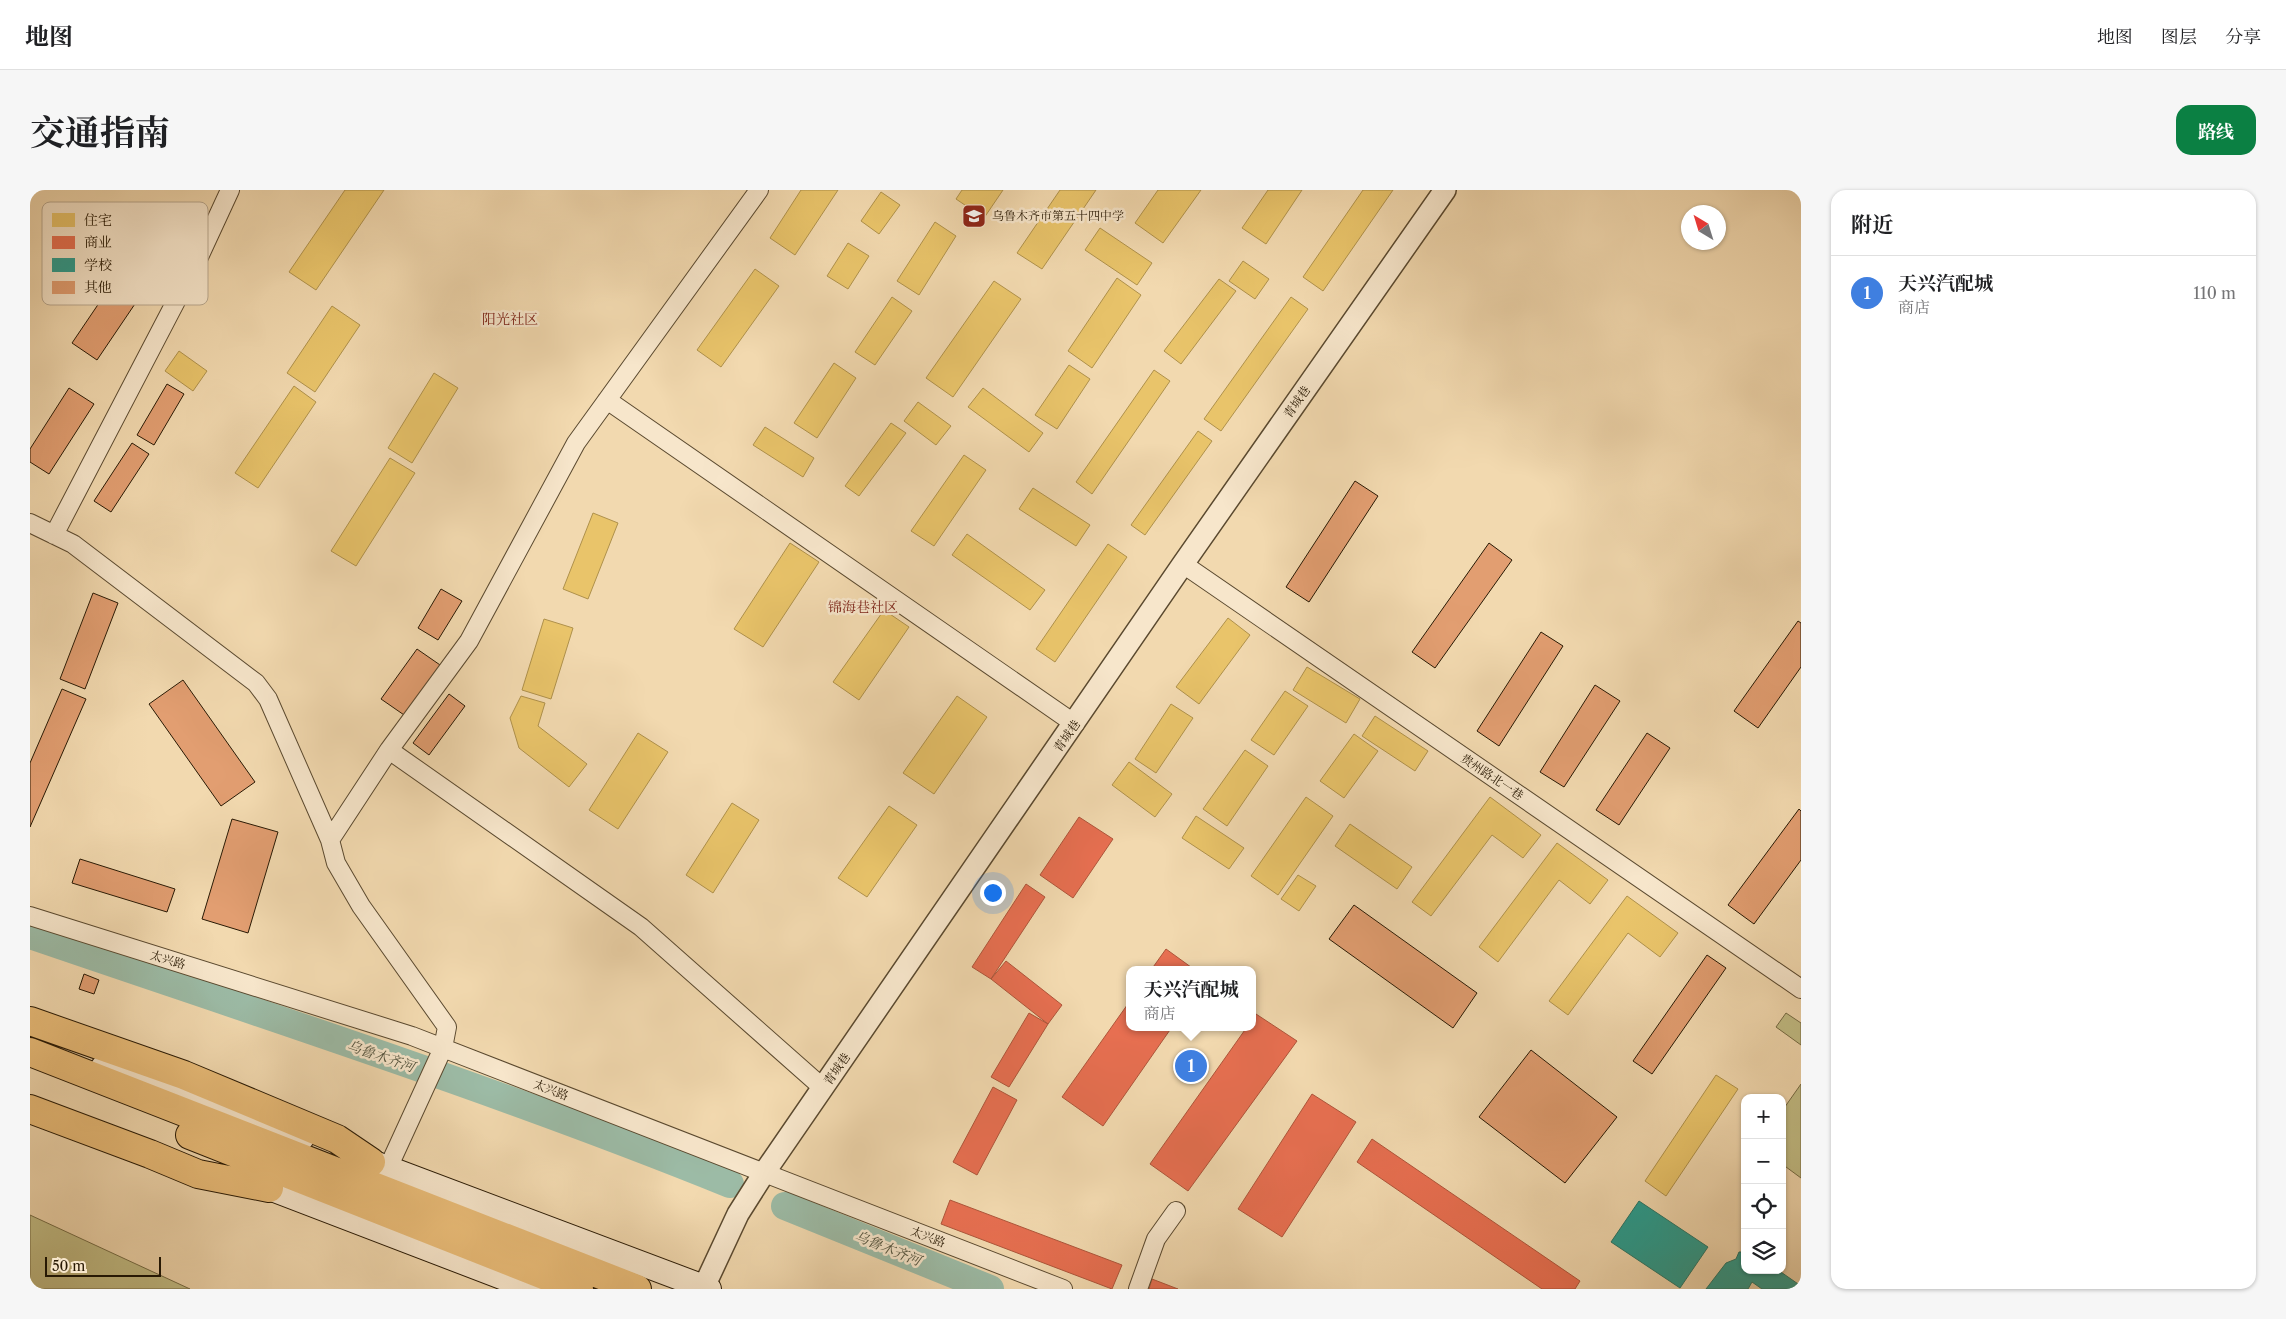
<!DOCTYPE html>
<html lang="zh">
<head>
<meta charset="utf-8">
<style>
	body { margin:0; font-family:"Libre Caslon Text","Noto Serif SC",serif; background:#f6f6f6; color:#202124 }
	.controls { position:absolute; right:15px; bottom:15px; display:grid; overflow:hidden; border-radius:10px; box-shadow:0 1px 4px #0004 }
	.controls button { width:45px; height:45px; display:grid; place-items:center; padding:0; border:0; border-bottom:1px solid #e0e0e0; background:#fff; color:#202124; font:25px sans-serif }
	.compass { position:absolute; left:1651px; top:15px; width:45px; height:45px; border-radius:50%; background:#fff; box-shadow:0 1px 4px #0004; rotate:322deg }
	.scale { position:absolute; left:15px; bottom:12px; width:116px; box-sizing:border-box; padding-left:5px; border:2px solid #281904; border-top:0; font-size:14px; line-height:18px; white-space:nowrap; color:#281904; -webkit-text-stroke:4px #f7e6cb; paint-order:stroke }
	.you { position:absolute; left:962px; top:702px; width:18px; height:18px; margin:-12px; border:4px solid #fff; border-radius:50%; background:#1a73e8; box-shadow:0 0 0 8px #1a73e833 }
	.badge { display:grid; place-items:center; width:32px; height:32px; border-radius:50%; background:#0b8043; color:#fff; font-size:16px; font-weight:700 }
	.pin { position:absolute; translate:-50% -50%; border:2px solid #fff; box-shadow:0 1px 5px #0006 }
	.popup { position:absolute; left:1096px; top:776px; width:130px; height:65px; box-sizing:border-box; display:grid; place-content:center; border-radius:10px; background:#fff; filter:drop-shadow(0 1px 4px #0005); font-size:16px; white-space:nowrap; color:#757577 }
	.popup b { font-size:19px; color:#202124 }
	.popup::after { content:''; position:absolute; left:50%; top:100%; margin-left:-10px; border:10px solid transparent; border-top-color:#fff }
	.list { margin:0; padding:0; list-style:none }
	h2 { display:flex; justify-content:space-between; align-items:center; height:65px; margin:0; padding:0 20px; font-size:21px }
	h2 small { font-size:16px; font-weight:400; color:#757577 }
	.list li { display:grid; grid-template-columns:32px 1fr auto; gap:15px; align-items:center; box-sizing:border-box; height:75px; padding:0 20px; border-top:1px solid #e0e0e0 }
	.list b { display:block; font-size:19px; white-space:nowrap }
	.list p { margin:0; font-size:16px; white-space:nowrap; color:#757577 }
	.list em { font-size:16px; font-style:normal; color:#757577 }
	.icon { flex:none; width:28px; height:28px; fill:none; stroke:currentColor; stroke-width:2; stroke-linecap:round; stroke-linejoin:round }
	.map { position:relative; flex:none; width:1771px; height:1099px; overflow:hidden; border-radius:15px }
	header { display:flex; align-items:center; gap:30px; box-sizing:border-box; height:70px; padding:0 25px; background:#fff; border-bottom:1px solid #e0e0e0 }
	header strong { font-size:24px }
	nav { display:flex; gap:28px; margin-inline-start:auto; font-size:18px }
	.intro { display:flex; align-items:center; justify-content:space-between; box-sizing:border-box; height:120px; padding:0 30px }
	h1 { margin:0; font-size:35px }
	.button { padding:12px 22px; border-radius:15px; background:#0b8043; color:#fff; font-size:18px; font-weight:700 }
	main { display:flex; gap:30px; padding:0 30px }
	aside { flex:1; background:#fff; border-radius:15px; box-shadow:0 1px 4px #0004 }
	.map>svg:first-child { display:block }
</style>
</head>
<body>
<header>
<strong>地图</strong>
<nav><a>地图</a><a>图层</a><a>分享</a></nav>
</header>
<div class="intro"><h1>交通指南</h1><a class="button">路线</a></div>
<main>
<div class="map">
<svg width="1771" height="1099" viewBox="0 0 1771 1099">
	<rect width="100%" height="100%" fill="#f2d9af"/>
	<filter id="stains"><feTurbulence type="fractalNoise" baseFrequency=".004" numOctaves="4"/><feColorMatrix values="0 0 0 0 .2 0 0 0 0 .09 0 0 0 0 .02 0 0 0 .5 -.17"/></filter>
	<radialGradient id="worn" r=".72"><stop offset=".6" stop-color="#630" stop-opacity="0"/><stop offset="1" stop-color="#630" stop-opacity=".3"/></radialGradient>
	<path fill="#c2bd85" stroke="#756b44" d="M1756,823L1771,833V855L1746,837Z
		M1771,894V988L1752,974V921Z
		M0,1025L160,1099H0Z"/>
	<path fill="#e9c46a" stroke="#af914b" d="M315,0H354L286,100L259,82Z
		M771,0H808L765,65L740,48Z
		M932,0H973L954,28L926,9Z
		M1030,0H1066L1012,79L987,63Z
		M1128,0H1171L1133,53L1105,33Z
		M1238,0H1272L1236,54L1212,38Z
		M1333,0H1363L1293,101L1273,87Z
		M851,2L870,15L849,44L831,31Z
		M905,32L926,46L889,105L867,91Z
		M1070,38L1122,73L1107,95L1055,60Z
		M818,53L839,66L818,99L797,86Z
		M1213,71L1239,89L1225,109L1199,91Z
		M725,79L749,96L691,177L667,160Z
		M1087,88L1111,105L1062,178L1038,161Z
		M1189,89L1206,101L1151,174L1134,161Z
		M964,91L991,109L923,207L896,188Z
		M862,107L882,121L845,175L825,162Z
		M1261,107L1278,119L1191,241L1174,229Z
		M302,116L330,135L285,202L257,183Z
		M149,161L177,181L163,201L135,181Z
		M804,173L826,188L787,248L764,233Z
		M1039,175L1060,189L1027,239L1005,225Z
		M1124,180L1140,191L1062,304L1046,292Z
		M404,183L428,198L382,273L358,258Z
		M264,196L286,212L228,298L205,283Z
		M953,198L1013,243L999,262L938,217Z
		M888,212L921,236L906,255L874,231Z
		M861,233L876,243L829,306L815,296Z
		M735,237L784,268L773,287L723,255Z
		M1168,241L1182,251L1115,345L1101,335Z
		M934,265L956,280L904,356L881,341Z
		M360,268L385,283L326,376L301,361Z
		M1003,298L1060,335L1046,356L989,319Z
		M563,323L588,333L558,409L533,399Z
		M937,344L1015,400L1000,420L922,365Z
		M760,353L789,372L733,457L704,439Z
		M1078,354L1097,367L1025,472L1006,459Z
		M854,420L879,437L829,510L803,492Z
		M1198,428L1220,445L1169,514L1146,497Z
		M514,429L543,438L521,509L492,500Z
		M1277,477L1330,509L1316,533L1263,500Z
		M1255,501L1278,516L1244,565L1221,550Z
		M491,506L515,513L508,536L557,574L539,597L489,558L480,528Z
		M927,506L957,527L904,604L873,583Z
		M1141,514L1163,528L1126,583L1105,569Z
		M1345,526L1398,561L1385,581L1332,546Z
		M608,543L638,562L588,639L559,620Z
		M1324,544L1348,561L1314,608L1290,591Z
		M1215,560L1238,576L1197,636L1173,619Z
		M1099,572L1142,604L1125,627L1082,595Z
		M1276,607L1303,626L1248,705L1221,686Z
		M1460,607L1511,645L1493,668L1462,645L1401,726L1382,712Z
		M702,613L729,630L683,703L656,685Z
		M859,616L887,635L837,707L808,688Z
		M1166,626L1214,658L1199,679L1152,648Z
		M1320,634L1382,677L1367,699L1305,656Z
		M1527,653L1578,690L1560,714L1529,690L1468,772L1449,757Z
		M1268,685L1286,696L1269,721L1251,709Z
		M1597,706L1648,743L1630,767L1598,743L1538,825L1519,811Z
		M1686,885L1708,899L1636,1006L1615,991Z"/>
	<path fill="#e76f51" stroke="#ae553a" d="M1049,627L1083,649L1043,708L1010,685Z
		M996,694L1015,707L961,789L942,777Z
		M1136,759L1165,780H1121Z
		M976,771L1032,815L1018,834L961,789Z
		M1100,811V837H1142L1073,936L1032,907Z
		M999,823L1018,834L979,897L961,887Z
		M1226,824L1267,851L1158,1001L1120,974L1217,837H1222V830Z
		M963,897L987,910L947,985L923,972Z
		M1282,904L1326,932L1252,1047L1208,1019Z
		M1342,949L1550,1091L1545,1099H1512L1327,972Z
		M920,1010L1092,1075L1082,1099L911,1034Z
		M1122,1089L1148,1099H1119Z"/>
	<path fill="#2a9d8f" stroke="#297565" d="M1609,1011L1678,1057L1650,1098L1581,1052Z
		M1709,1062H1715V1080H1748L1771,1096V1099H1732L1722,1092L1718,1099H1676L1696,1073L1706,1069Z"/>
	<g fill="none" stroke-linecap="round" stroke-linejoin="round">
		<path stroke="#9cbba6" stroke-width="28" d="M0,745C234,825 470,901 700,994
			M755,1016L960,1099"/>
	</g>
	<path fill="#e29e71" stroke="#281904" d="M109,54L134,71L67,170L42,153Z
		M137,194L154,204L124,255L107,245Z
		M39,198L64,214L19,284L0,272V259Z
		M102,253L119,264L81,322L64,311Z
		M1325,291L1348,306L1279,412L1256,397Z
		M1459,353L1482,370L1405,478L1382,462Z
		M411,399L432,411L408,450L388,438Z
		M63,403L88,413L55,499L30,489Z
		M1768,431L1771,433V477L1728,538L1704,521Z
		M1511,442L1533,456L1469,556L1447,541Z
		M387,459L413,477L377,527L351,509Z
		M153,490L225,592L191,616L119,514Z
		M1565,495L1590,511L1534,597L1510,582Z
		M32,499L56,509L0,637V573Z
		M419,504L435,516L399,565L383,553Z
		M1617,543L1640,558L1589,635L1566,620Z
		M1769,619L1771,621V670L1724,734L1698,715Z
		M202,629L248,642L218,743L172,729Z
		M50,669L145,699L137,722L42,693Z
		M1324,715L1447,803L1423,838L1299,749Z
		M1677,765L1696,778L1622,884L1603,871Z
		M54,784L69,790L64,804L49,799Z
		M1501,860L1587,927L1535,993L1449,927Z"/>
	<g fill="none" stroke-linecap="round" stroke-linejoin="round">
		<g stroke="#5a492f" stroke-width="20">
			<path id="minor" d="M577,210L1045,534
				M0,333L43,354L226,493L238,509L300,650L306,673L331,716L417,837L413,858L358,978
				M24,345L169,67L200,0
				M1153,374L1771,799
				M359,560L611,737L793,898
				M300,650L359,560L439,451L546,253L729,0
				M0,726L382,846L1033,1099
				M1108,1099L1126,1049L1146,1021"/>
		</g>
		<g stroke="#5a492f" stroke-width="24">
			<path id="tertiary" d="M673,1099L708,1024L734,983L1153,374L1415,0"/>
		</g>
		<g stroke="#281904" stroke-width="26">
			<path id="secondary" d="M73,877L272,948
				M323,965L679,1099
				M221,991L503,1099"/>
		</g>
		<g stroke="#281904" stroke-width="30">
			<path id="trunk" d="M0,831L154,885L307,949L341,972
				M0,862L607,1099
				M0,919L120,964L168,984L239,998
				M160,945L549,1099"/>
		</g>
		<use href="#minor" stroke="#f7e6cb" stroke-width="18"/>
		<use href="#tertiary" stroke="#f7e6cb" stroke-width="21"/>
		<use href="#secondary" stroke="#f7e6cb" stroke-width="24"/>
		<use href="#trunk" stroke="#e9bc78" stroke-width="28"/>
	</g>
	<defs>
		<g id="school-square" transform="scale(1.25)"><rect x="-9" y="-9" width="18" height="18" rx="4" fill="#8f2418" stroke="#f7e6cb"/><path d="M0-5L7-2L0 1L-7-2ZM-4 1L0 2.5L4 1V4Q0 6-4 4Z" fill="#fff"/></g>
	</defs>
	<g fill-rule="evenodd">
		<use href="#school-square" x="944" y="26"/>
	</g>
	<g text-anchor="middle" stroke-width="5" stroke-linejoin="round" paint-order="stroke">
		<g font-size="12" fill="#281904" stroke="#f7e6cb" text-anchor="start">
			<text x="962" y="30">乌鲁木齐市第五十四中学</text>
		</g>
		<g font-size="12" fill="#281904" stroke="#f7e6cb">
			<text transform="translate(1267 212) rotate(-55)" y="4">青城巷</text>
			<text transform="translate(1037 546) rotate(-55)" y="4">青城巷</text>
			<text transform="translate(1462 587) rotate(34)" y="4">贵州路北一巷</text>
			<text transform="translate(138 770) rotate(17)" y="4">太兴路</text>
			<text transform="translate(807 879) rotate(-55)" y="4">青城巷</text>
			<text transform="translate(521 900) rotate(21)" y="4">太兴路</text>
			<text transform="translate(898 1047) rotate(21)" y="4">太兴路</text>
		</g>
		<g font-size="14" fill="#7a1f14" stroke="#f7e6cb">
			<text x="480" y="134">阳光社区</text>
			<text x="833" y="422">锦海巷社区</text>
		</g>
		<g font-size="14" font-style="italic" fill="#51523d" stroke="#f7e6cb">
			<text transform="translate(351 866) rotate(19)" y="5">乌鲁木齐河</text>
			<text transform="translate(858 1058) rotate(22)" y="5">乌鲁木齐河</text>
		</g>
	</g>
	<rect x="12" y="12" width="166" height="103" rx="8" fill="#f7e6cb" stroke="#b9a88f" stroke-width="1"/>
	<rect x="22" y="23" width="23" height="14" fill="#e9c46a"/>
	<rect x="22" y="46" width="23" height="13" fill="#e76f51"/>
	<rect x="22" y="68" width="23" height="14" fill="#2a9d8f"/>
	<rect x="22" y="91" width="23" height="13" fill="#e29e71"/>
	<g font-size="14" fill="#281904">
		<text x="54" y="35">住宅</text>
		<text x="54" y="57">商业</text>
		<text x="54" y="80">学校</text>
		<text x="54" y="102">其他</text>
	</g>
	<rect width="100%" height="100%" filter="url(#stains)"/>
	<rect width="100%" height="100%" fill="url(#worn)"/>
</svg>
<div class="controls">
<button>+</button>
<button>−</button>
<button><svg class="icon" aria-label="locate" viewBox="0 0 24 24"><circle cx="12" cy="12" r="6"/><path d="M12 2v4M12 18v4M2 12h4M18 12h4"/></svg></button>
<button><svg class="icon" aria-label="layers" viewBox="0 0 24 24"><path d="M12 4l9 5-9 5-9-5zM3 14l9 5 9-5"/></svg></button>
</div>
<svg class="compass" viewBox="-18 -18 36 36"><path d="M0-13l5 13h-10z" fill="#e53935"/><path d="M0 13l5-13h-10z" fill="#757577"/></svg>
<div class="scale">50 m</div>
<div class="you"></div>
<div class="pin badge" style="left:1161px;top:876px;background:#3f7fe0">1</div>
<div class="popup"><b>天兴汽配城</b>商店</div>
</div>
<aside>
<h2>附近<small></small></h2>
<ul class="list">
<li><span class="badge" style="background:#3f7fe0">1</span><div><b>天兴汽配城</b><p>商店</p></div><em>110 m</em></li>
</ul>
</aside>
</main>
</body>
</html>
